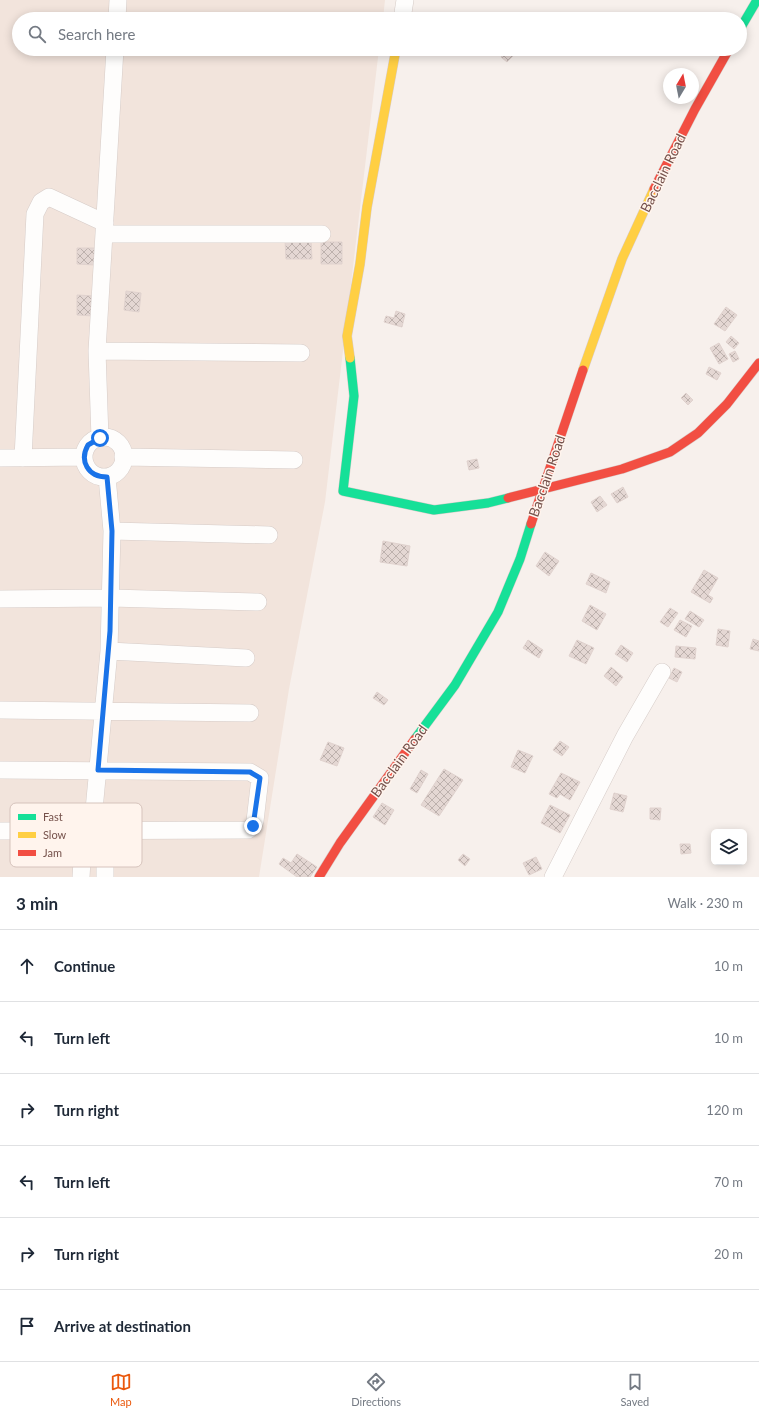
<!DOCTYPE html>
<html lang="en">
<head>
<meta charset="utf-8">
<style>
	body { margin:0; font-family:Lato,sans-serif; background:#f6f6f7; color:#1f2937 }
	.controls { position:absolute; right:12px; bottom:12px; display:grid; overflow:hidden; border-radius:6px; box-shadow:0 2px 10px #0003 }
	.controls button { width:36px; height:36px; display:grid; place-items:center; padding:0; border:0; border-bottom:1px solid #e0e1e3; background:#fff; color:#1f2937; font:20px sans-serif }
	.compass { position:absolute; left:663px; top:68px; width:36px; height:36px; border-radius:50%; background:#fff; box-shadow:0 2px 10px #0003; rotate:10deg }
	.stop { position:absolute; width:12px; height:12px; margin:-9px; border:3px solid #1a73e8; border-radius:50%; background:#fff }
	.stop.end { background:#1a73e8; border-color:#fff; box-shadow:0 1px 4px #0008 }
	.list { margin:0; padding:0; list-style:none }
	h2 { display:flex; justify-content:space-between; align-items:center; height:52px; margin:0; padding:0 16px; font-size:17px }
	h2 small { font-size:13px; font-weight:400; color:#747a83 }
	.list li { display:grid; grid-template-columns:26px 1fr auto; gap:12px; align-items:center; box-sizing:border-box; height:72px; padding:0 16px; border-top:1px solid #e0e1e3 }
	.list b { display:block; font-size:15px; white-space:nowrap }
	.list em { font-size:13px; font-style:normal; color:#747a83 }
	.icon { flex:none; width:22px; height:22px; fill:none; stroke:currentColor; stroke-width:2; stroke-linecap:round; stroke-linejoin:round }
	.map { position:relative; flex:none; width:759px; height:877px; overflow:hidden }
	.search { position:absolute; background:#fff; box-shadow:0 2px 10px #0003; left:12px; right:12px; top:12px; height:44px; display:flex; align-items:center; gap:10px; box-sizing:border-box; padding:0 14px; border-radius:22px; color:#747a83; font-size:15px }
	.sheet { height:484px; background:#fff }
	nav { display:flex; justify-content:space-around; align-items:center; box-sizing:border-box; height:56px; border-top:1px solid #e0e1e3; background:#fff; font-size:11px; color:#747a83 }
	nav a { display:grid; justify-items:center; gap:2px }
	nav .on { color:#ea580c }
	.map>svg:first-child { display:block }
</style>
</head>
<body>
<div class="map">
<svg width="759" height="877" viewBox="0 0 759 877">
	<defs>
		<pattern id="building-cross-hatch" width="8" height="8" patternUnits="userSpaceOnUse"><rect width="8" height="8" fill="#e4d7d3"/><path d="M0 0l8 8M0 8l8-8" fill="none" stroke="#bdb1ad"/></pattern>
	</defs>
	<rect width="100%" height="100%" fill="#f7f0ec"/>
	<path fill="#f2e4dc" d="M0,0H385L383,19H19V49H379L325,502L289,689L259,877H0Z"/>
	<path fill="url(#building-cross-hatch)" stroke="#e0d2ce" d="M507,50L513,56L507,62L501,57Z
		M285,240H311L312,259H286Z
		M321,242H342V264H321Z
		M77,248H96L95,265L77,264Z
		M126,291L141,293L139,312L124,310Z
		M77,295L94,296V316L77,315Z
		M726,307L737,315L725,331L714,324Z
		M396,311L405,314L402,327L384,322L386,316L394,318Z
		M731,336L739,343L734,349L726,342Z
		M719,343L728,359L719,364L710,348Z
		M735,351L739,359L733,362L729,354Z
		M709,367L721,373L717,380L706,374Z
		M686,393L693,400L688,405L681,398Z
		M477,459L479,468L469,470L467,461Z
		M623,487L628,497L617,503L611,494Z
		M600,496L607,505L597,512L591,502Z
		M383,541L410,546L407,566L380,562Z
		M545,552L559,561L549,576L536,566Z
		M704,570L718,578L708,595L713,598L710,603L691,592Z
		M591,573L610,582L606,593L586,584Z
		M590,605L606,614L597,630L582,621Z
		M670,608L678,613L668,627L660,622Z
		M690,611L704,620L699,627L685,619Z
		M680,620L692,626L686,637L674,630Z
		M718,629L730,631L728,647L716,645Z
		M753,639L759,641V651L750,649Z
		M528,640L543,650L539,658L523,648Z
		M577,640L594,648L586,664L569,656Z
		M621,645L633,653L627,662L615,654Z
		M676,646L696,648L695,659L675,657Z
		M611,667L623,677L616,686L604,676Z
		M674,668L682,672L677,682L669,678Z
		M377,692L388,700L384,705L373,698Z
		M560,741L569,747L562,756L553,750Z
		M328,742L344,748L337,766L320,760Z
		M518,750L533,756L525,773L511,767Z
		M444,769L463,780L439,816L421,805Z
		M421,770L428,774L417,793L410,789Z
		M561,773L580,782L570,800L560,794L557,798L549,794Z
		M614,793L627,796L623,812L610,809Z
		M382,803L394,810L385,825L373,817Z
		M550,805L570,815L560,833L541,823Z
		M650,808H661L660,820L650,819Z
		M680,844H690L691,853L681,854Z
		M297,854L317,867L310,877H297L279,864L283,858L291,863Z
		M463,854L470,859L465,866L458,860Z
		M536,857L542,869L529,875L523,863Z"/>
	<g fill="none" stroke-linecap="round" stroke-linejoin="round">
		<g stroke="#d6ccc8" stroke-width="18">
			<path id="street" d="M117,19L118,0
				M402,19L405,0
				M104,234H322
				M97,351L301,353
				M84 457a20 20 0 1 1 40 0a20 20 0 1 1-40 0Z
				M100,438L97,351L115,49
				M123,457L294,460
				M0,458L84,457
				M23,458L35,214L41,202L49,197L105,223
				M112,531L269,535
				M0,599L111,598L258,602
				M109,651L246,658
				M0,710L250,713
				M0,770L250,772L260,778L255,821L253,826L248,830L0,831
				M92,831L105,847V877
				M81,877L83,845L92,831L109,651L112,531L107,477
				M553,877L625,736L662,672"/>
		</g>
		<g stroke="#d8ccca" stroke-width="10">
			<path id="fast" d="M740,29L757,0
				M350,358L354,396L343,491L434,510L488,503L508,498
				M415,739L455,685L498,612L520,559L531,524"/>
		</g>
		<g stroke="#d8ccca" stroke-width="10">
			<path id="slow" d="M350,358L347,336L360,264L367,207L396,49
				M583,370L622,259L654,189"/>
		</g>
		<g stroke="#d8ccca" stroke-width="10">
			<path id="jam" d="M654,189L695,109L729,49
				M508,498L622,469L670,452L698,433L727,404L759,363
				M531,524L583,370
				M319,877L340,843L415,739"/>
		</g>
		<use href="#street" stroke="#fefdfc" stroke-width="17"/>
		<use href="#fast" stroke="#16e098" stroke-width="9"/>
		<use href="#slow" stroke="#ffcf43" stroke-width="9"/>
		<use href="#jam" stroke="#f24e42" stroke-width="9"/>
	</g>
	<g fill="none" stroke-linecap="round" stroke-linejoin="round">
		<path stroke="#1a73e8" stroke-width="5" d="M100,438L88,445C79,461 88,477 107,477L112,531L110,631L98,770L250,772L260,778L253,826"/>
	</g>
	<g text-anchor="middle" stroke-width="3" stroke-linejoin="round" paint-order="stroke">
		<g font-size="14" fill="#75514b" stroke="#fff4ed">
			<text transform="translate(663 173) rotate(-64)" y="5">Bacclain Road</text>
			<text transform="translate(547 476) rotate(-71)" y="5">Bacclain Road</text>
			<text transform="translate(399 761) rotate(-54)" y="5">Bacclain Road</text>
		</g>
	</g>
	<rect x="10" y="803" width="132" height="64" rx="6" fill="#fff4ed" stroke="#d6c3bc" stroke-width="1"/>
	<rect x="18" y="814" width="18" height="6" fill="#16e098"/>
	<rect x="18" y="832" width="18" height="6" fill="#ffcf43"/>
	<rect x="18" y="850" width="18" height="6" fill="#f24e42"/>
	<g font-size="11" fill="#75514b">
		<text x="43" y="821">Fast</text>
		<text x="43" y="839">Slow</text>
		<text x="43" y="857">Jam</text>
	</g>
</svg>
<div class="controls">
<button><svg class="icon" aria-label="layers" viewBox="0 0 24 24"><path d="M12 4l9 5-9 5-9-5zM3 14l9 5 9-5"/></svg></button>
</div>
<svg class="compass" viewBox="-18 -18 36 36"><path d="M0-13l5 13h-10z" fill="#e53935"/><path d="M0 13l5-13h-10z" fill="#747a83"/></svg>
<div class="stop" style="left:100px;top:438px"></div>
<div class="stop end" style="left:253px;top:826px"></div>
<div class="search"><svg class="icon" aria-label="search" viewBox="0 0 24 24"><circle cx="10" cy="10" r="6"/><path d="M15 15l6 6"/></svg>Search here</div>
</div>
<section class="sheet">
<h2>3 min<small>Walk · 230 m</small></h2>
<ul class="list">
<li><svg class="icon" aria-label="ahead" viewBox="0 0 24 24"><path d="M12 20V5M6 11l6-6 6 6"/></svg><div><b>Continue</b></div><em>10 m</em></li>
<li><svg class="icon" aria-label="left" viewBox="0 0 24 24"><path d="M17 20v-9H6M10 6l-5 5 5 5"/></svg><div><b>Turn left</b></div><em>10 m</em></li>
<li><svg class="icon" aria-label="right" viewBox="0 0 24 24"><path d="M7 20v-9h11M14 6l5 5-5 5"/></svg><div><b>Turn right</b></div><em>120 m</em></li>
<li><svg class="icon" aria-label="left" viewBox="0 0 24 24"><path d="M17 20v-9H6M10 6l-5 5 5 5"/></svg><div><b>Turn left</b></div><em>70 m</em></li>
<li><svg class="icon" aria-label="right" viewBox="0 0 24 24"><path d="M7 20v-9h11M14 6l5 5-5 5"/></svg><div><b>Turn right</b></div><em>20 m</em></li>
<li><svg class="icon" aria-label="arrive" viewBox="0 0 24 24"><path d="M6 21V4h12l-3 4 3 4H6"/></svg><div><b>Arrive at destination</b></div></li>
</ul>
</section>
<nav>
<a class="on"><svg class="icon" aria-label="map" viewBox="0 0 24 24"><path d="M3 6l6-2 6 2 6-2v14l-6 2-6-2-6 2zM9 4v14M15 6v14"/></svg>Map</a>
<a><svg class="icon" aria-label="directions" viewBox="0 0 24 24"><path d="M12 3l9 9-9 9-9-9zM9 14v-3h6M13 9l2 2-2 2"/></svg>Directions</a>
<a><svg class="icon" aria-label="saved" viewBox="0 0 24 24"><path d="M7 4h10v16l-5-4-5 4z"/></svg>Saved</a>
</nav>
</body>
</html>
